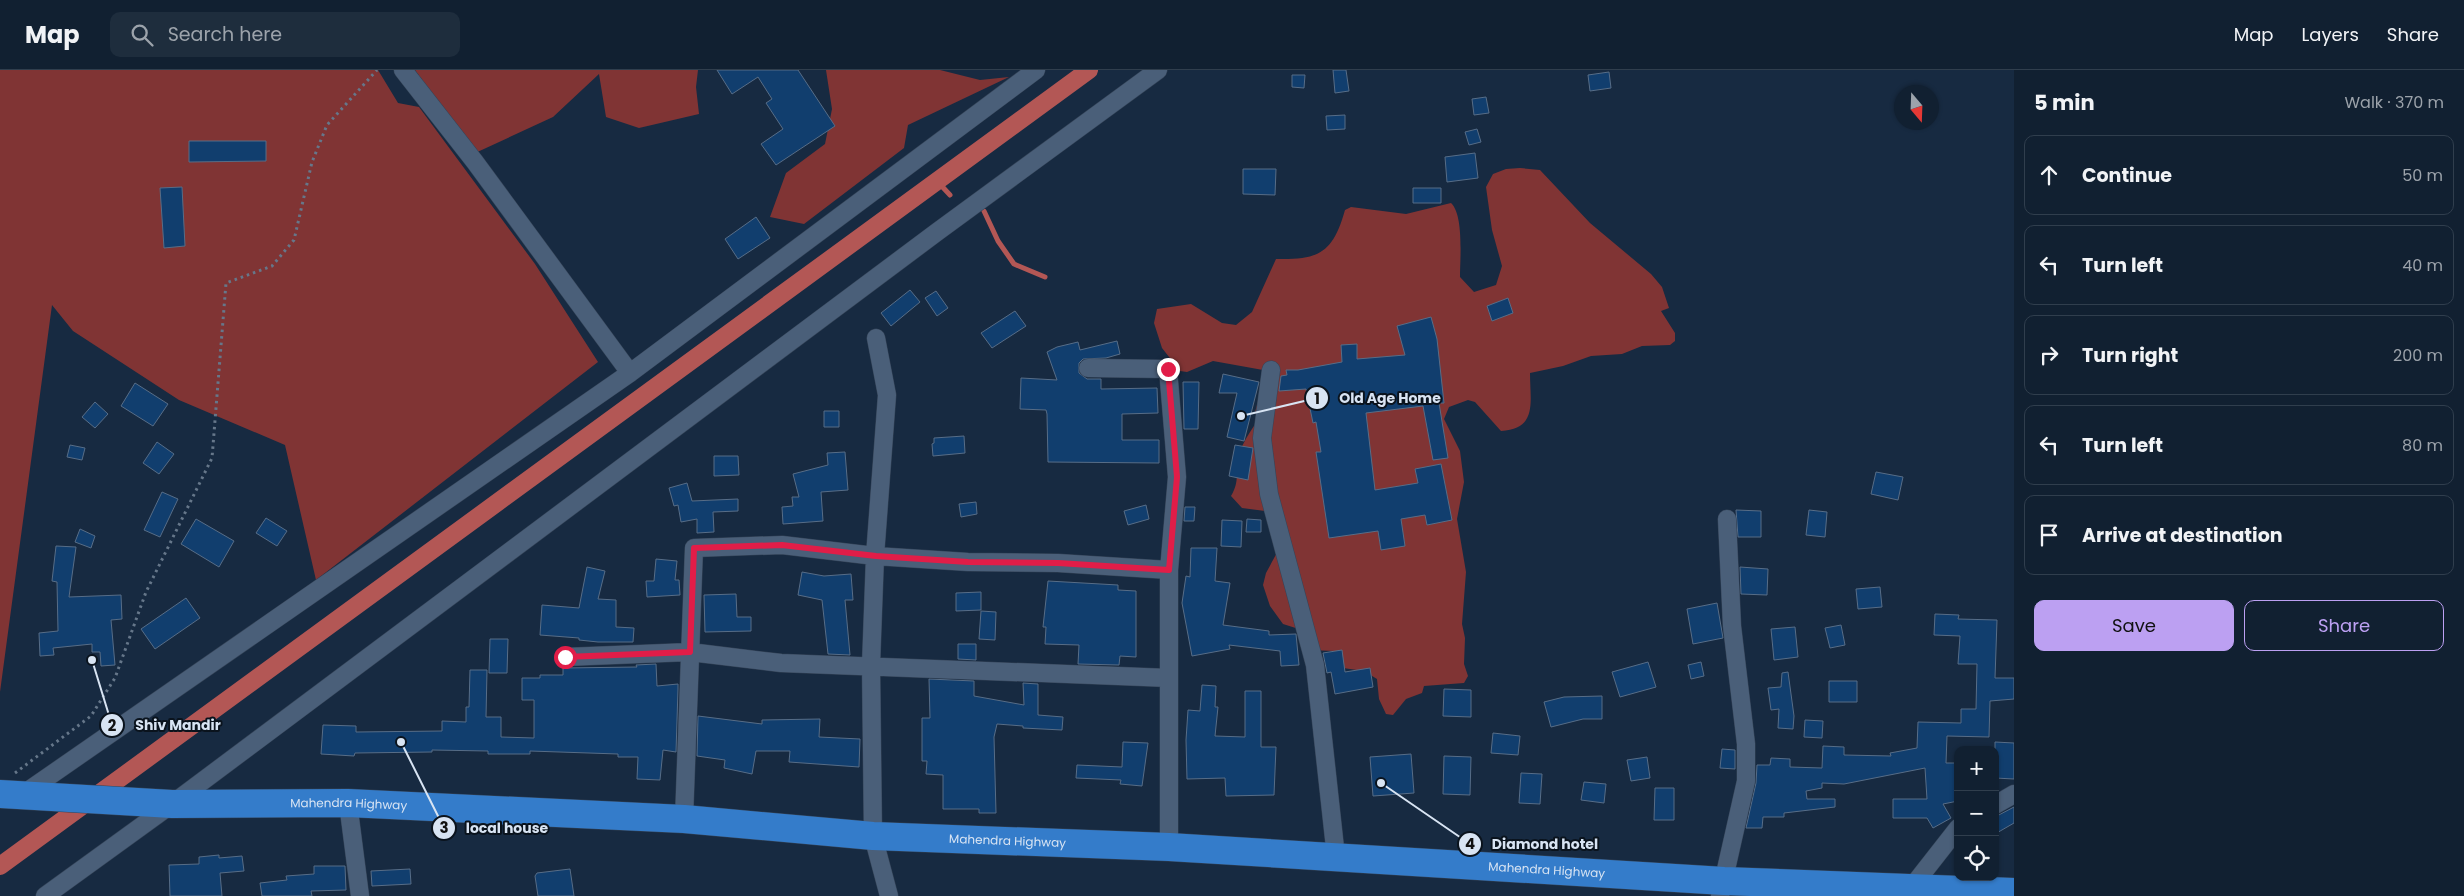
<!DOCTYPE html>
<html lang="en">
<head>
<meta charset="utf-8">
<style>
	body { margin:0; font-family:Poppins,sans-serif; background:#1e2d3d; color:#f1f3f6 }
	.controls { position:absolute; right:15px; bottom:15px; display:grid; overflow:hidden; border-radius:10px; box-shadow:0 1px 4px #0004 }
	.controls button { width:45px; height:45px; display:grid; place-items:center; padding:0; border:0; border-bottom:1px solid #303e4d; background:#112031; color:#f1f3f6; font:25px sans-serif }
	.compass { position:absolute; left:1894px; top:15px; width:45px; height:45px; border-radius:50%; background:#112031; box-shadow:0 1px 4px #0004; rotate:161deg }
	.stop { position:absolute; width:15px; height:15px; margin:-11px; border:4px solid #e11d48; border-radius:50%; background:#fff }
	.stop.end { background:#e11d48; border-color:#fff; box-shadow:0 1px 5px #0008 }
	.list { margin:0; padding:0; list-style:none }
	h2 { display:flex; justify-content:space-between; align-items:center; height:65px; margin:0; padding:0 20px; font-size:21px }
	h2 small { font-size:16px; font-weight:400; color:#9ca3ab }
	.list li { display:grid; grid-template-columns:32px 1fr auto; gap:15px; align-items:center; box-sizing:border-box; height:80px; margin:0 10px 10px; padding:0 10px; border:1px solid #303e4d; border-radius:10px }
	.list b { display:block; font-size:19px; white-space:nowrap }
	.list em { font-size:16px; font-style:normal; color:#9ca3ab }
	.actions { display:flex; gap:10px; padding:15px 20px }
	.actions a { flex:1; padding:11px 0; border:1px solid #bca0f2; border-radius:10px; text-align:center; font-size:18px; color:#bca0f2 }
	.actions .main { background:#bca0f2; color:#111 }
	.icon { flex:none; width:28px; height:28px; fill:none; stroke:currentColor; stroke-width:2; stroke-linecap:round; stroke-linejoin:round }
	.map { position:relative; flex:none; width:2014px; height:826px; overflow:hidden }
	header { display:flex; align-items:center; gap:30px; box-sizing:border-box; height:70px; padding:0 25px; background:#112031; border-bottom:1px solid #303e4d }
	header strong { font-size:24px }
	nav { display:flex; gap:28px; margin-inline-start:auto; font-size:18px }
	.search { width:350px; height:45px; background:#1e2d3d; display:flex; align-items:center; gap:12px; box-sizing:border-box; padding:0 18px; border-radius:10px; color:#9ca3ab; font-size:19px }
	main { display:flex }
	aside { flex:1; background:#112031 }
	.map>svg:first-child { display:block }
</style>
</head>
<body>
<header>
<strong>Map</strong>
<div class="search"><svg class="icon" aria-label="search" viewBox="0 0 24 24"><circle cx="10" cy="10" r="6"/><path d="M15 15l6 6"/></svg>Search here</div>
<nav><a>Map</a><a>Layers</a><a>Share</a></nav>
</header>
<main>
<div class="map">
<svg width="2014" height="826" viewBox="0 0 2014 826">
	<rect width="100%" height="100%" fill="#172a41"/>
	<path fill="#803434" d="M0,0H378L398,33L419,37L535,194L598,292L316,510L285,375L179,330L73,261L52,235L0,622Z
		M415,0H698L696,17L699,44L639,58L606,47L599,4L553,47L473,84Z
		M826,0H940L980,10L1009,7L908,55L904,78L804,154L770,147L786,103L825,74L832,39Z
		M1520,98L1540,100L1590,153L1651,204L1662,217L1669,238L1661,241L1675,263V271L1670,275L1642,276L1622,284L1591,286L1563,296L1530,303C1530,332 1538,359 1501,361L1475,332L1468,330L1449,337L1444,349L1460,381L1464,412L1457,449L1466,502L1462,554L1465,568L1464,594L1468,606L1464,613L1424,616L1422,623L1406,629L1393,645L1386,644L1379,629L1377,609L1364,601L1343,598L1335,581L1308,580L1305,561L1283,554L1270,536L1263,515L1266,503L1279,479L1265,441L1242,438L1231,426C1241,408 1234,403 1238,388C1242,371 1256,353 1266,339L1261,335L1255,342L1262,317L1263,300L1213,291L1187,302L1180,301L1162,278L1154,253L1157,239L1191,234L1222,253L1236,255L1252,242L1276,189C1319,190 1333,183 1345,140L1351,137L1406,144L1451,133C1464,145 1460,189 1460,207L1474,222L1496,215L1502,196L1492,160L1486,117L1493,104L1506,99Z"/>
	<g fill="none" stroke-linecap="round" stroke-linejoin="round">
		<path stroke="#b35755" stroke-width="5" d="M937,111L950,125
			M984,141L998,171L1014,194L1045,207"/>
		<path stroke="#b35755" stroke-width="18" d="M0,796L1089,0"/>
	</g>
	<path fill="#113e6e" stroke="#576d87" d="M717,0H798L835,56L776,95L761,74L783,59L766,33L772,29L758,7L732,24Z
		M1333,0H1346L1349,21L1335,23Z
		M1609,2L1611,18L1590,21L1588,5Z
		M1292,5H1305L1304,18L1292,17Z
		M1486,27L1489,43L1474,45L1472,29Z
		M1345,45V59L1327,60L1326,46Z
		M1477,59L1481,72L1469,75L1465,62Z
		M189,71H266V91L189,92Z
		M1475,83L1478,108L1447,112L1445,87Z
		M1243,99H1276L1275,125L1243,124Z
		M182,117L185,176L164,178L160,118Z
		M1413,118H1441V133H1413Z
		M756,147L770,168L738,189L725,169Z
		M910,220L920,232L891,256L881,243Z
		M936,221L948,238L937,246L925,228Z
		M1508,228L1513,243L1492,251L1487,236Z
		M1015,241L1026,256L992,278L981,263Z
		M1431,247L1437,269L1444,333H1439L1448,388L1433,390L1423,336L1366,343L1375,420L1418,413L1415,399L1441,394L1452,450L1427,455L1425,445L1401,449L1405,476L1381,480L1378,461L1329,468L1316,382H1321L1316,352L1313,353L1306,319L1279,321L1281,306L1287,305L1286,300H1298L1342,292L1341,275L1357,274V289L1405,285L1397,256Z
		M1117,271L1120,284L1106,288L1083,289L1079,293V303L1087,309H1101V319L1157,318L1158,343L1122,344V370H1159V393L1048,392L1047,344L1046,340L1020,339L1021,308L1057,310L1047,282L1057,277L1078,272L1080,280Z
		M1223,304L1259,312L1244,371L1227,367L1237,323H1219Z
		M1183,312H1199L1198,359H1184Z
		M135,313L168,334L153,356L121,336Z
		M95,332L108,344L95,358L82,347Z
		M824,341H839V357H824Z
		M964,366L965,383L933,386L932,374L934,373V368Z
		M157,372L174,384L159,404L143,393Z
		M70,375L85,378L82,390L67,387Z
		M1235,375L1253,378L1248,410L1229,406Z
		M845,382L848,420L821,422L823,451L783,454L782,437L793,436L792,427H799L793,404L828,395L827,383Z
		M714,386H738L739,405L714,406Z
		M1876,402L1903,407L1898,430L1871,424Z
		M687,413L692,431L738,429V441L713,442L714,462L697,463V449L681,452L678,435L674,436L669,418Z
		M162,422L178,429L160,467L144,460Z
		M976,432L977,444L961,447L959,434Z
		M1146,435L1149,449L1128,455L1124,441Z
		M1185,437H1195L1194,451H1184Z
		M1736,440L1761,441V467H1738Z
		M1809,440L1827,442L1825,467L1806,465Z
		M266,448L287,461L277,476L256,463Z
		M196,449L234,471L219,497L181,474Z
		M1247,449L1261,450V462H1246Z
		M1222,450L1242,451L1241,477L1221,476Z
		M80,459L95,466L91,478L75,472Z
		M56,476L76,477L69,527L121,525L122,549L111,550L115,595L101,596L100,582H92V574L53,578L54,585L40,586L39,563L58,561L57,512L52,511Z
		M1191,478H1217L1215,511L1230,513L1223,555L1269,561V565L1296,564L1299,595L1281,596L1280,581L1229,575L1230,579L1192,586L1182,533L1186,506L1190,507Z
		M656,489L677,491L675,510H679L680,525L647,527L646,511H654Z
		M587,497L605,501L598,529L616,530V557L634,558L633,572H598L579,570V568L540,565L542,535L579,538Z
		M1740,497L1768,499L1767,525L1741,524Z
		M802,502L824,506L851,504L853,530H845L850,585L828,584L822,530L798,525Z
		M1048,511L1118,515V520L1136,521V587L1120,586L1119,595L1078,594L1079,575L1045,574L1046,557H1043Z
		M1880,517L1882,537L1858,539L1856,519Z
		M981,522V540L956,541V523Z
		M736,524L737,547H751V561L705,562L704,525Z
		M186,528L200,548L155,579L141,559Z
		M1717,533L1723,568L1693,574L1687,539Z
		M981,541L996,542L995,570L979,569Z
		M1935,544L1959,545L1958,549L1997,550L1995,608H2014V629L1990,631L1989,667L1947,666L1946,693H1958V731L1943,734L1951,748L1933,758L1927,748H1893V729H1927L1925,698L1844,714L1822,713V718L1806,721L1807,729H1835V737L1784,743V747H1763L1762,758H1746L1756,713L1757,695H1770L1771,688L1790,689V697L1822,698L1823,676L1844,677V685L1891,686L1890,683L1917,678L1918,652L1961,653V639H1976L1977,594H1958L1960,566L1934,565Z
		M1841,555L1845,575L1830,578L1825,558Z
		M1795,557L1798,587L1774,590L1771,559Z
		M490,569H508L507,603H489Z
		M958,574H976V590L958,589Z
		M1342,580L1345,602L1370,598L1373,617L1335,624L1331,602L1327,603L1323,583Z
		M1648,592L1656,617L1620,627L1612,602Z
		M1701,592L1704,606L1691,609L1688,595Z
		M656,594L657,616L678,614V619L676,682L663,680L660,710L637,709L638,687H618V684L530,681V684H488V681L432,680V682L355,683L354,686L321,684L323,655L356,656V662L442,661V651L466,652V637H469L470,600H487L486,647H501V667L534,668V630H522V608H540V605H563V598L637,597L636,595Z
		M1788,602L1794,646L1793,659L1778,658L1779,639L1771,640L1768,618L1781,617L1782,603Z
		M929,609L974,611V626L1024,635L1023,613L1038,614V645L1063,647L1062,660L1023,658V656L997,654L994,667L996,743H979V739H943V705L926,704L927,691H922V648H930Z
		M1829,611H1857V632H1829Z
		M1202,615L1216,616L1215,637H1218L1215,666L1245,667V621H1261V677H1276L1274,725L1226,726L1225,708L1187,709L1186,670L1188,640L1200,641Z
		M1444,619L1471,620V647L1443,646Z
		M1602,626V649H1583L1551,657L1544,632L1564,627Z
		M698,646L762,654V650L820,649L819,667L860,669L859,697L789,692L790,681H756L752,704L724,698L725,690L697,686Z
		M1805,650L1823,651L1822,668L1804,667Z
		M1493,663L1520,666L1518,685L1491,683Z
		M1123,672L1148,673L1142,716L1120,714L1121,710L1076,708L1077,695L1122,697Z
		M1995,672L2014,673V709L1995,708Z
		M1722,679L1735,680V699L1720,698Z
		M1411,684L1414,723L1373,726L1370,687Z
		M1444,686L1471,687L1470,725L1443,724Z
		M1647,687L1650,708L1631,711L1627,690Z
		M1521,703L1542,704L1540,734L1519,733Z
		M1584,712L1606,714L1604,733L1581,730Z
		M1655,718H1674V750H1654Z
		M2014,737V753L1995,764V747Z
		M219,785V788L242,786L244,801L220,803L222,826H170L169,795L199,794V787Z
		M314,796H345L346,820L311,821L312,826H262L260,813L287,810L286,806L314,804Z
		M410,799L411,814L372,816L371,801Z
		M570,799L574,826H538L535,806L537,803Z"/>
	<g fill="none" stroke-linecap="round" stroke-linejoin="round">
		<g stroke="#354458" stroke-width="19">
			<path id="minor" d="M403,0L475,92L630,303
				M876,268L887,325L875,486L871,595L873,766L889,826
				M1088,298L1168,299L1177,407L1169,500V777
				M1271,300L1262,368L1269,424L1315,595L1336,787
				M565,587L690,582L781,593L1169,608
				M22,725L630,303L1036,0
				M348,733L360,826
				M1995,735L2014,724
				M684,749L694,478L782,475L875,486L968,492L1058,493L1169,500
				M1911,818L1958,758
				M45,826L172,734L937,162L1158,0
				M1720,826L1746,711V674L1732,556L1727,449"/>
		</g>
		<g stroke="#354458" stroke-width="29">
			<g id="trunk">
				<path id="s1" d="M0,724L172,734L348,733L684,749L873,766L1169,777L1724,811L2014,822"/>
			</g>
		</g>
		<path stroke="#66778a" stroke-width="3" stroke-dasharray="2.5 4" stroke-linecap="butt" d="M15,703L91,646L115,608L146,522L212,388L226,213L272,196L294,170L312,92L327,55L377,0"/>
		<use href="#minor" stroke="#4a5f79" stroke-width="18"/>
		<use href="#trunk" stroke="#347cca" stroke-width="28"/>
	</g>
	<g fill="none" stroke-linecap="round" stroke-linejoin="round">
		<path stroke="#e11d48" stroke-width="6" d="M565,587L690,582L694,478L782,475L876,486L968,492L1058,493L1169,500L1177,407L1168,299"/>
	</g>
	<g text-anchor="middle" stroke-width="4" stroke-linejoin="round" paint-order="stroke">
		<g font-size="12" fill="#d8e4f3" stroke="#0a131d">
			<text dy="4" stroke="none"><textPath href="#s1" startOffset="349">Mahendra Highway</textPath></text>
			<text dy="4" stroke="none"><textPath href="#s1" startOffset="1009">Mahendra Highway</textPath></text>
			<text dy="4" stroke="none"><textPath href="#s1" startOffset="1549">Mahendra Highway</textPath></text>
		</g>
	</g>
	<path fill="none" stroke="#d8e4f3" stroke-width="2" d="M1241 346L1317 328M92 590L112 655M401 672L444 758M1381 713L1470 774"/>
	<g fill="#d8e4f3" stroke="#0a131d" stroke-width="2">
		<circle cx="1241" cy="346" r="5"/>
		<circle cx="92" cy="590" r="5"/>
		<circle cx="401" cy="672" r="5"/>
		<circle cx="1381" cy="713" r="5"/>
		<circle cx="1317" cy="328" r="12"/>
		<circle cx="112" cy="655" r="12"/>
		<circle cx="444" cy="758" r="12"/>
		<circle cx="1470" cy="774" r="12"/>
	</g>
	<g font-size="15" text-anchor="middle" font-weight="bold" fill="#111">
		<text x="1317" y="334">1</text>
		<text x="112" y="661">2</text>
		<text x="444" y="763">3</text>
		<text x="1470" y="779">4</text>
	</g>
	<g font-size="14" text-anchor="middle" font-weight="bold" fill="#d8e4f3" stroke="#0a131d" stroke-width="4" stroke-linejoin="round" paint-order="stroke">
		<text x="1390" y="333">Old Age Home</text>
		<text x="178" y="660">Shiv Mandir</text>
		<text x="507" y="763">local house</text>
		<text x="1545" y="779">Diamond hotel</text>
	</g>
</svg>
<div class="controls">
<button>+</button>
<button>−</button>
<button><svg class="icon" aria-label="locate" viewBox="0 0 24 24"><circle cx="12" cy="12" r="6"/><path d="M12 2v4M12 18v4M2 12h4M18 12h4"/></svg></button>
</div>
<svg class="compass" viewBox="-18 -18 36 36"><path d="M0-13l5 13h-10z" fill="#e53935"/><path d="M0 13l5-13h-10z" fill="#9ca3ab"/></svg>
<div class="stop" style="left:565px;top:587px"></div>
<div class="stop end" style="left:1168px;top:299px"></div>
</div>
<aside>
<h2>5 min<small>Walk · 370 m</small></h2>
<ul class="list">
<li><svg class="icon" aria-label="ahead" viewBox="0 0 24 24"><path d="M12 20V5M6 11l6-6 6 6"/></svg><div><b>Continue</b></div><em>50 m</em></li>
<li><svg class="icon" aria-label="left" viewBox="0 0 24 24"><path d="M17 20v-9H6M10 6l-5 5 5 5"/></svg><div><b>Turn left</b></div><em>40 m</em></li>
<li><svg class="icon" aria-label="right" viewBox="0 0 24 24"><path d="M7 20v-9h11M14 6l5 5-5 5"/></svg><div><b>Turn right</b></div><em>200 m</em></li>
<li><svg class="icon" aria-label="left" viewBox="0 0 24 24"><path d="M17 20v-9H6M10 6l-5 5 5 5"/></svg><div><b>Turn left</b></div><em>80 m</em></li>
<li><svg class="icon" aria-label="arrive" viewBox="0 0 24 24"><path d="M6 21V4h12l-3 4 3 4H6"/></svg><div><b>Arrive at destination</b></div></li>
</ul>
<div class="actions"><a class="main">Save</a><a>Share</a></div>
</aside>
</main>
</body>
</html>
